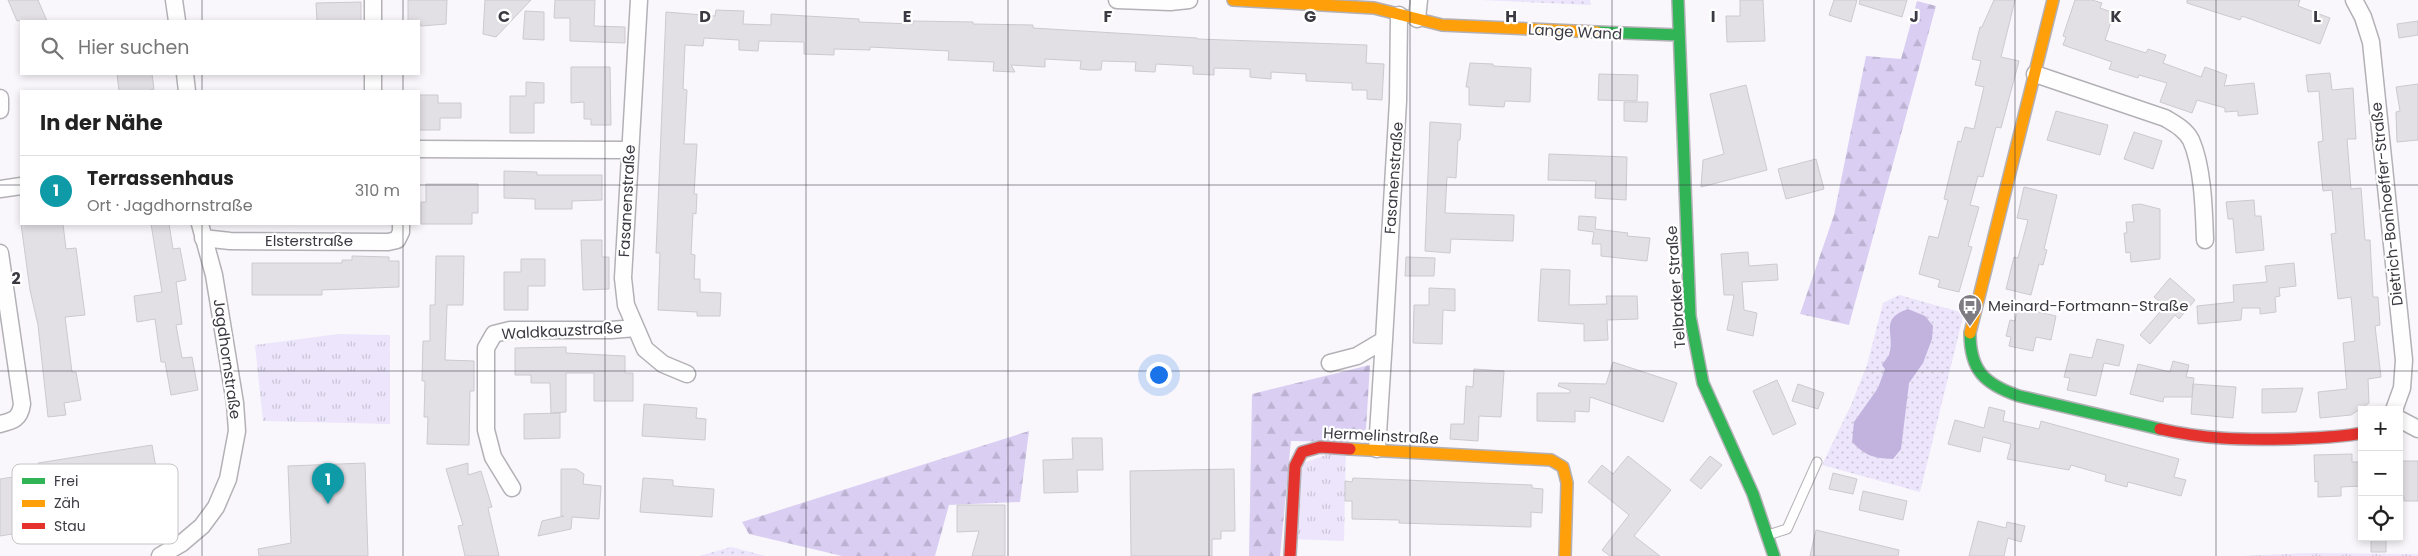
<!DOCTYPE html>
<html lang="de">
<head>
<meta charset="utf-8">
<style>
	body { margin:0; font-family:Poppins,sans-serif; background:#f6f6f6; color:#222 }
	.controls { position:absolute; right:15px; bottom:15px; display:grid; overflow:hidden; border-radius:0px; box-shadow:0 2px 8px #0003 }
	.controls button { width:45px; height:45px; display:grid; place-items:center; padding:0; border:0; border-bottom:1px solid #e0e0e0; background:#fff; color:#222; font:25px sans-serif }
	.you { position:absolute; left:1158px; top:374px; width:18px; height:18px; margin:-12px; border:4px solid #fff; border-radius:50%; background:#1a73e8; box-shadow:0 0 0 8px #1a73e833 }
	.badge { display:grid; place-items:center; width:32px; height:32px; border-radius:50%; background:#b45309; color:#fff; font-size:16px; font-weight:700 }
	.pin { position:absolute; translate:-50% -41px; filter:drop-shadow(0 1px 2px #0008) }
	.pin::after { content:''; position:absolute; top:26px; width:18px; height:15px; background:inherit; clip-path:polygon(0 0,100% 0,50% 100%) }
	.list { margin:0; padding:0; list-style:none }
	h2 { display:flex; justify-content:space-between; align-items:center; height:65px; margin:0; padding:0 20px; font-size:21px }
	h2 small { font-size:16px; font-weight:400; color:#767676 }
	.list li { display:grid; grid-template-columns:32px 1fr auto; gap:15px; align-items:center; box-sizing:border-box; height:70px; padding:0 20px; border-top:1px solid #e0e0e0 }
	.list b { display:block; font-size:19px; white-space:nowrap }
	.list p { margin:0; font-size:16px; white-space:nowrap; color:#767676 }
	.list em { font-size:16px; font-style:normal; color:#767676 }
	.icon { flex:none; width:28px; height:28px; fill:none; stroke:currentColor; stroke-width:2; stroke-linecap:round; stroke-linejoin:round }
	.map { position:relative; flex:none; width:2418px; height:556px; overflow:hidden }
	.search { position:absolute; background:#fff; box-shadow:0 2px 8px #0003; left:20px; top:20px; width:400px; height:55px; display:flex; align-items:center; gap:12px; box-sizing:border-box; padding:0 18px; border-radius:0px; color:#767676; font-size:19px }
	.panel { position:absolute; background:#fff; box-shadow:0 2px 8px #0003; left:20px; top:90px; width:400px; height:135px; border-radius:0px }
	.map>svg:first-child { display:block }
</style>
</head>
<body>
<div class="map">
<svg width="2418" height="556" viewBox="0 0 2418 556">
	<defs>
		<pattern id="grass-dots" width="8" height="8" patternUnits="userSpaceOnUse" patternTransform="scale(1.25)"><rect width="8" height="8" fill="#ece5fb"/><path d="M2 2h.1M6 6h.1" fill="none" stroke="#cbc5d8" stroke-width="1.8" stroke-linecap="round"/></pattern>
		<pattern id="forest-firs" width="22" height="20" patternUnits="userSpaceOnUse" patternTransform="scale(1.25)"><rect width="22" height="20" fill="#dacff2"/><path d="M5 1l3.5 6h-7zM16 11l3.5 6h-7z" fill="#bcb2d1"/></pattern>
		<pattern id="park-tufts" width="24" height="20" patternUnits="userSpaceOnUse" patternTransform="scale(1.25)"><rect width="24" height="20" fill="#ece5fb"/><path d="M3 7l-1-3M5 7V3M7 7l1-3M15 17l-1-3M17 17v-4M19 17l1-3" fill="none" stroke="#cbc5d8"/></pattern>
	</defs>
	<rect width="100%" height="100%" fill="#f9f7fc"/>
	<path fill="url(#grass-dots)" d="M1480,0H1590L1591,5Z
		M1899,295L1964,313L1920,492L1822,465L1851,405L1867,365L1883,303Z
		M731,547L766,556H699Z"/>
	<path fill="url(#forest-firs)" d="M1917,1L1936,6L1849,325L1800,314L1834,215L1866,56L1901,59Z
		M1370,365L1366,429L1349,442L1291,441L1280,556H1249L1252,394Z
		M1029,431L1020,502L949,505L935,556H842L749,534L742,522Z"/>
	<path fill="url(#park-tufts)" d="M338,334L390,335V424L263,421L255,345Z
		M1346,448L1344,541L1291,539L1295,466Z
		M2307,553L2418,554V556H2241Z"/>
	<path fill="#c1b3de" d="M1908,309L1925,316L1933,326L1932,339L1923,363L1909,383L1901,449L1893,459C1873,458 1866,456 1852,442L1854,422L1878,388L1885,369L1882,365C1884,362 1887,358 1889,355C1896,334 1878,319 1908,309Z"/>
	<path fill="#e2e0e5" stroke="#cccacf" d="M8,0H38L47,21H17Z
		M408,0H447L446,24L421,26L419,21H408Z
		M485,0H531L496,37L483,34Z
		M555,0H595L594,26L625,27V43L570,41V18H554Z
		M1740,0H1763L1765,41L1727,42L1726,16H1740Z
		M1834,0H1857L1851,22L1829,15Z
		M1860,0H1907L1902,17L1859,4Z
		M1994,0H2015L2001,57L2019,61L2001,128L1996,127L1983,177L1978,176L1970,205L1979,207L1968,246L1972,247L1959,292L1938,287L1940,280L1919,274L1929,236L1938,238L1948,200L1944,199L1958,141L1961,142L1965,127L1974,129L1984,87L1975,85L1981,61L1972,59L1980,27H1982Z
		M2075,0H2092L2102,3L2100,8L2114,13L2105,40L2146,53L2148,49L2166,55L2163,63L2201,77L2205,67L2227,75L2224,86L2254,83L2258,114L2238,116V111L2225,112V108L2197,100L2192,113L2160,102L2167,83L2139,75L2138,78L2109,69L2112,62L2063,45L2066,37L2063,36Z
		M2187,0H2300L2298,6L2330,18L2320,44L2242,16L2240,20L2187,3Z
		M361,2V21H317L316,3Z
		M716,10L744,11L743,24L771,25V14L859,19V22L913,24V21L973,22V24L1033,25V28L1197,38V39L1367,45L1366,63L1384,64L1382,100L1367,99V90H1352V83L1306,81V74L1271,72V79L1250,77V69L1214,68V75L1193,74V66L1156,64L1155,72L1135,71L1136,62L1102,61L1101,70H1089L1080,69L1081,61L1045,59V67L1011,65L1015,72L993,71L994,62L948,60L949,51L870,47V50L834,49V55L804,54V42L759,41L758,51L739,50V40L704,38L703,46L685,45L683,89L687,90L684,144H697L694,194H697L696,214L693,213L691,254L695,255L694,279H700V292L721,293L720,316H697V312L658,310L660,253H656L666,12L715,16Z
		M525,11L544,12V40L523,39Z
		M2418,21V35L2399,38L2397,24Z
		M1470,63L1493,64V66L1531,68L1530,102L1505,101L1504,107L1469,105V87H1466Z
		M571,67H610L611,125H591V119H584V102L571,103Z
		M2330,73L2332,90L2353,88L2356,139H2347L2351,189L2361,188L2365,240H2370L2373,297H2378L2380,325L2375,326L2381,377L2368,379L2369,403L2351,415L2320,418L2318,392L2347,389L2343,343L2355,341L2351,297L2338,299L2331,234L2336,233L2332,190L2323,191L2318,142L2323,141L2319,91L2308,92L2306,75Z
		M117,74H152L154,89L147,91H119Z
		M1599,74L1638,75L1637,101L1598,100Z
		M526,82L544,83V103H534V133H510V96H526Z
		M2418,84V140L2397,142L2396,112L2400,111L2396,87Z
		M1746,85L1767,170L1701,187L1703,160L1724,154L1710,94Z
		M419,95H438V103H461V118H440V130H419Z
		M1624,102H1648L1647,122L1624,121Z
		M2056,111L2108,125L2100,155L2047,140Z
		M1430,122L1461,124L1460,140H1458L1456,178L1447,177L1445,213L1514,215L1513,241L1451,239L1450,253L1425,251Z
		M2134,132L2162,141L2153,169L2124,159Z
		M1549,154L1627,157L1626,200L1595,198L1596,181L1548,180Z
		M1816,159L1824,189L1786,199L1778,169Z
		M504,171L537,172V175H602V200L572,201V209H535V199L504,198Z
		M426,184H478V213H472V224H421V202H426Z
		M2024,187L2057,195L2044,249L2047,250L2043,265L2039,264L2031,295L2006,289L2014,257L2018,258L2028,220L2017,218Z
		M2254,200L2255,216H2261L2264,250L2236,253L2233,219H2228L2226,202Z
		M2140,204L2160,209V259L2131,262L2130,252L2126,253L2124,233H2127L2126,222H2134L2132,205Z
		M1579,216L1596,217L1595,229L1628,233L1627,236L1650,238L1647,261L1601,256V244H1592L1594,232L1578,230Z
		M21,224H63L66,249L76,248L85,315L65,317L72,372H76L81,400L64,403L66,415L48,417L38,325L30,290Z
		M151,224H169L173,249L180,248L186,280L176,282L182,324L176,325L182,358L192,357L198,390L171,395L165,362H161L155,319L137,322L134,296L162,292Z
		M581,240H602V257H609V289L583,290Z
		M1748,252L1749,266L1777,264L1778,280L1742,282L1744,310L1757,313L1753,336L1727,330L1734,295H1724L1721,254Z
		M352,256L389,257V261H399V287L322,290V295H252V263H342V260H352Z
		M436,256H464L463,305H447L445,360L474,361V391H470L469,445L427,444L428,417H424L425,381H422L423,341H430V305H435Z
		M1406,257L1435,258L1434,276H1405Z
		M521,259H545V286H528V310H504V272H521Z
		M2294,263L2296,286L2279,288L2280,296L2275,297L2276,312L2260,314V308H2242L2241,320L2198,324L2197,306L2234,302L2233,285L2267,282L2265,266Z
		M1541,269L1570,270L1569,305L1607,304L1606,296H1637L1638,319L1607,320L1608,340L1584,341V324L1538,321Z
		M2170,278L2195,300L2179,319L2175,315L2150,344L2140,335L2165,306L2154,297Z
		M1429,288L1455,289V311L1443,310L1442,344L1413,343L1414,305H1429Z
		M2018,307L2056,316L2051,340L2036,337L2033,351L2009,346L2011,337L2006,336L2010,320L2015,321Z
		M2097,339L2124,345L2119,366L2104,363L2096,396L2067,390L2070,378L2064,377L2070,354L2092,358Z
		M566,347V353L625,356V373H633V401H594V373H566V412L551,413L550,383H531V375H515V348Z
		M2173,361L2189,365L2186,377L2194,378L2192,397H2164L2163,402L2130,394L2138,364L2170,372Z
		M1613,362L1677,383L1663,422L1590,397L1589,412L1575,411V422L1537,421V393H1570V390L1558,386L1559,383L1606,384Z
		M1474,369L1504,371L1501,417L1479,416L1478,441L1450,439L1451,424H1464L1466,386L1473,387Z
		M1777,380L1796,424L1773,435L1753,391Z
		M1798,384L1824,393L1818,409L1792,401Z
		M2193,384L2236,387L2233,418L2191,414Z
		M2303,388L2296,412L2262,413V389Z
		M644,404L697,408L696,418L706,419L705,440L642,436Z
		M1989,407L2005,411L2003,421L2039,429L2041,421L2179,459L2174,477L2186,480L2181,496L2128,482L2127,487L2105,481L2106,475L2071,465L2069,470L2007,459L2011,444L1983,437L1980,452L1948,444L1955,420L1984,428Z
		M560,413V438L524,439V414Z
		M1072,438H1102L1103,470H1077L1078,492L1044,493L1043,460L1073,459Z
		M152,445L160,491L53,509L56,527L0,536V479L40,473L38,463Z
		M2352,454V462H2362V486L2341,487V496L2318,497V481L2315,482L2314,455Z
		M1628,456L1671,490L1634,536L1660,556H1610L1602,550L1629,515L1588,482L1602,465L1613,474Z
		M1710,456L1722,465L1701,489L1690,480Z
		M2399,461H2418V501H2404V497H2399Z
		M365,463L368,556H259L258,549L291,543L288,466Z
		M468,463V475L481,471L492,507L488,508L499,556H465L458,526L463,525L446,469Z
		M561,469H576L584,474L583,484L601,486L599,519L572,517L571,529L538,536L542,521L564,516H561Z
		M1234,469L1235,531H1221V539H1212V556H1131L1130,471Z
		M1833,473L1857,479L1853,494L1829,489Z
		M643,478L673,480V486L714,489L712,517L640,512Z
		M1353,478L1532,485V488L1543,489L1542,513L1531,512V527L1399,523V520L1352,519V501H1345V481L1352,482Z
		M1863,491L1907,501L1903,520L1859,510Z
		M957,505H1005V556H972L979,531L957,532Z
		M1978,521L2006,528L2007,522L2025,526L2021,542L2008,538L2004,556H1969Z
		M1816,530L1899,550L1898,556H1810Z
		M2371,537H2386V552H2371Z"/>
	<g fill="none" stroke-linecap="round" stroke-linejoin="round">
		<g stroke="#b3b1b6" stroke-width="11">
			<path id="lane" d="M1768,535L1787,529L1817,462"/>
		</g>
		<g stroke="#b3b1b6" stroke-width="19">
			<path id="street" d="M174,0L177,21
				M639,0L623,278L626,305L645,349L663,364L687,374
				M1117,0L1170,2L1189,0
				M2354,0L2363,17L2371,42L2404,360L2402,388L2394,410
				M1417,19L1419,0
				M373,21V0
				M185,74L187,91
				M2035,74L2165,118C2175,124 2185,129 2191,140C2203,167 2204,211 2205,240
				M373,91V74
				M0,98V110
				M419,149L630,150
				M0,189L21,186
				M203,238L230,241L388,242L397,240L401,232V224
				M0,253L22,404C20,419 13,421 0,424
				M1330,363L1357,356L1384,340L1398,101L1399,15
				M2399,419L2418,429
				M1377,449L1384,340
				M512,488L493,457L486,430V348L494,334L510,330H611L636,328
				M160,556L182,543L202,526L216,507L228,479L237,431L235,403L214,275L200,224"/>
		</g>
		<g stroke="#b3b1b6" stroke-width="14">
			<path id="fast" d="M1678,0L1690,316L1703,383L1753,494L1774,556
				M1597,32L1679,35
				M1970,333C1970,370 1984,384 2019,396L2160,429"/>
		</g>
		<g stroke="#b3b1b6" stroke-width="14">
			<path id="slow" d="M1233,0L1374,8L1442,25L1597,32
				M1970,333L2053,0
				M1350,449L1551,460L1563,467L1567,483L1565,556"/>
		</g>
		<g stroke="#b3b1b6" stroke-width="14">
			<path id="jam" d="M2160,429C2204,439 2241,440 2286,439C2312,438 2336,438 2362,433
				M1290,556L1295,466L1302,452L1320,447L1350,449"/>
		</g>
		<use href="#lane" stroke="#fefeff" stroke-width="9"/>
		<use href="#street" stroke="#fefeff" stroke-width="16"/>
		<use href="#fast" stroke="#30b455" stroke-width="11"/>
		<use href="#slow" stroke="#ff9f0a" stroke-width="11"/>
		<use href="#jam" stroke="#e5322d" stroke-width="11"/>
	</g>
	<path fill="none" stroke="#3b3941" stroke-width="1" stroke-opacity="0.55" d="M202,0V21M403,0V21M605,0V556M806,0V556M1008,0V556M1209,0V556M1410,0V556M1612,0V556M1814,0V556M2015,0V556M2216,0V556M202,74V91M403,74V91M0,185H21M419,185H2418M202,224V556M403,224V556M0,371H2418"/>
	<defs>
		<g id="bus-pin" transform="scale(1.25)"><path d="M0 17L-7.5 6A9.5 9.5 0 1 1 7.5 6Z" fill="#7e7c82" stroke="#fff"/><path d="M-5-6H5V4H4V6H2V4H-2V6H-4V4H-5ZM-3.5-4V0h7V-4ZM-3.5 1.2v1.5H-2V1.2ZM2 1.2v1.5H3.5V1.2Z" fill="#fff"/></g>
	</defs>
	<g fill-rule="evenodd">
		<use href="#bus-pin" x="1970" y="306"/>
	</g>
	<g text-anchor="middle" stroke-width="4.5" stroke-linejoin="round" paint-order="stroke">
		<g font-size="15" fill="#3b3941" stroke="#fff">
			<text transform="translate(1575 32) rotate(3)" y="5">Lange Wand</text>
			<text transform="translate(1394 178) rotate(-86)" y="5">Fasanenstraße</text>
			<text transform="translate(627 201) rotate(-87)" y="5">Fasanenstraße</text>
			<text transform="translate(2387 204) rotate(-96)" y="5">Dietrich-Bonhoeffer-Straße</text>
			<text x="309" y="246">Elsterstraße</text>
			<text transform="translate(1676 287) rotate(-94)" y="5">Telbraker Straße</text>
			<text transform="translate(562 331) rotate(-3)" y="5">Waldkauzstraße</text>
			<text transform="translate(227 359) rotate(82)" y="5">Jagdhornstraße</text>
			<text transform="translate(1381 436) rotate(3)" y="5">Hermelinstraße</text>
		</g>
		<g font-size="15" fill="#3b3941" stroke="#fff" text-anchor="start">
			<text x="1988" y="311">Meinard-Fortmann-Straße</text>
		</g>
	</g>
	<rect x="12" y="464" width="166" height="80" rx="8" fill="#fff" stroke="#c4c4c6" stroke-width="1"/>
	<rect x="22" y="478" width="23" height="6" fill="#30b455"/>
	<rect x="22" y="500" width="23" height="7" fill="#ff9f0a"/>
	<rect x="22" y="523" width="23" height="6" fill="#e5322d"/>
	<g font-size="14" fill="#3b3941">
		<text x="54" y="486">Frei</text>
		<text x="54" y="508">Zäh</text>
		<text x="54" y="531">Stau</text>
	</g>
	<g font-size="16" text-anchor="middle" font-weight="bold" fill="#3b3941" stroke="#fff" stroke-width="4.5" stroke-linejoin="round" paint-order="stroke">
		<text x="504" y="22">C</text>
		<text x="705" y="22">D</text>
		<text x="907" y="22">E</text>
		<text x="1108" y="22">F</text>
		<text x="1310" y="22">G</text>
		<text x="1511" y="22">H</text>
		<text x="1713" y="22">I</text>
		<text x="1914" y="22">J</text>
		<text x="2116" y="22">K</text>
		<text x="2317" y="22">L</text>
		<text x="16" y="284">2</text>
	</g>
</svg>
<div class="controls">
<button>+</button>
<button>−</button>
<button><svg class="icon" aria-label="locate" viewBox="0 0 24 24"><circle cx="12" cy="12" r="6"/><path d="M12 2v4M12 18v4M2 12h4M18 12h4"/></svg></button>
</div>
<div class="you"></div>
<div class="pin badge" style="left:328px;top:504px;background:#0f9aa8">1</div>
<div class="search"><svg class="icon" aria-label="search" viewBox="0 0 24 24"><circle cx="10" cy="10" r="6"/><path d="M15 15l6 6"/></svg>Hier suchen</div>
<section class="panel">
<h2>In der Nähe<small></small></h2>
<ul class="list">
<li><span class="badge" style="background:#0f9aa8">1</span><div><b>Terrassenhaus</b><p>Ort · Jagdhornstraße</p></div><em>310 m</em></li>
</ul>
</section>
</div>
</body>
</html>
